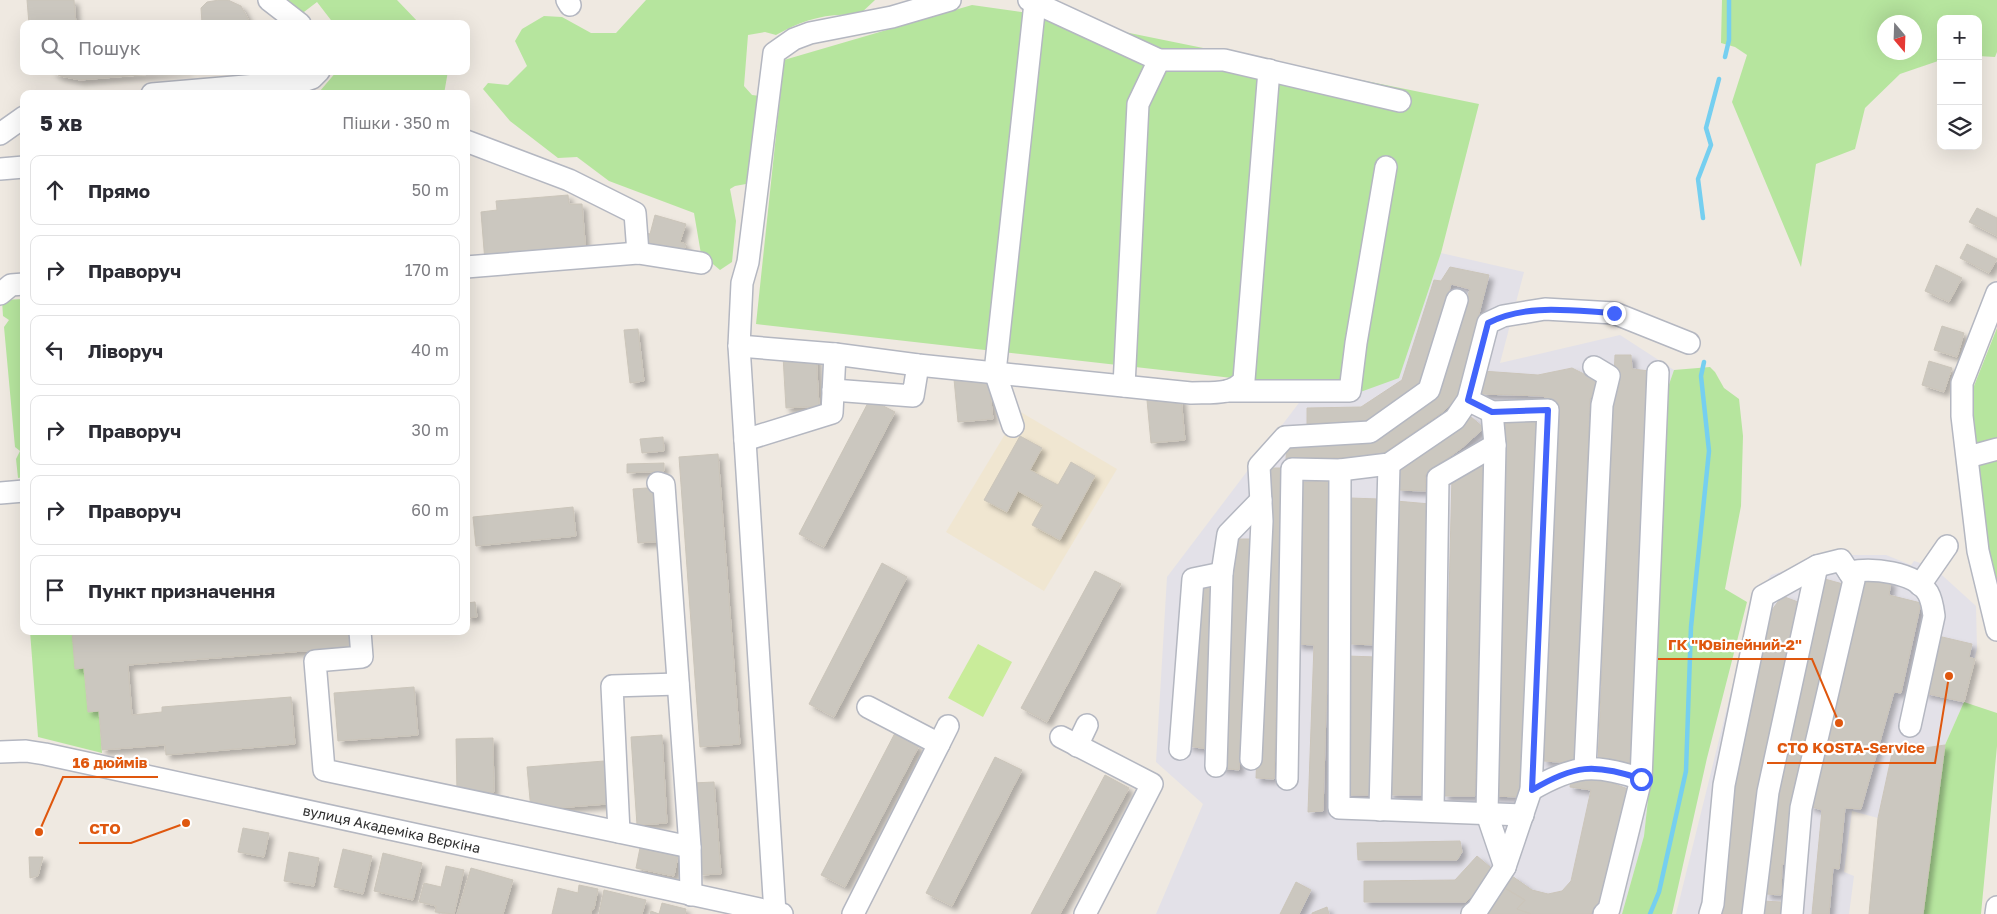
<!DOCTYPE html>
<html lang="uk">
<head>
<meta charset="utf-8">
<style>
	body { margin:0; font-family:"Golos Text",sans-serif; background:#f2f2f3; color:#2b2b33 }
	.controls { position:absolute; right:15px; top:15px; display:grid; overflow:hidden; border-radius:10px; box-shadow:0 5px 20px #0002 }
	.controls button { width:45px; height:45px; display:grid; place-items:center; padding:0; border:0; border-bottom:1px solid #e1e1e2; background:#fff; color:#2b2b33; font:25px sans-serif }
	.compass { position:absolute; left:1877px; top:15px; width:45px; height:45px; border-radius:50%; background:#fff; box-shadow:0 5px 20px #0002; rotate:161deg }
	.stop { position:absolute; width:15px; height:15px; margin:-11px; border:4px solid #4264fb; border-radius:50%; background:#fff }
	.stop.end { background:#4264fb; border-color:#fff; box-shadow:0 1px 5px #0008 }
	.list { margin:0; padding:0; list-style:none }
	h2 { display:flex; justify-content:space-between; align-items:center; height:65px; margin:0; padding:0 20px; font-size:21px }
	h2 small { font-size:16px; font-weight:400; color:#7c7c81 }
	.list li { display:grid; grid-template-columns:32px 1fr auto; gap:15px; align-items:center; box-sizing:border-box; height:70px; margin:0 10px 10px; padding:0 10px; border:1px solid #e1e1e2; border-radius:10px }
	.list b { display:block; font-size:19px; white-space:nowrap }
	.list em { font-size:16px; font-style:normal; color:#7c7c81 }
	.icon { flex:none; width:28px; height:28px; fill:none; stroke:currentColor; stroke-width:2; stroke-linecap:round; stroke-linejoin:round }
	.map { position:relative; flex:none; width:1997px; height:914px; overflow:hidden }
	.search { position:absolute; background:#fff; box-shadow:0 5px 20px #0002; left:20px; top:20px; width:450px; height:55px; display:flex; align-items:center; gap:12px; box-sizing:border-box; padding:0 18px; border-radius:10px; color:#7c7c81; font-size:19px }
	.panel { position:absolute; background:#fff; box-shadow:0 5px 20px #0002; left:20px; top:90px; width:450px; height:545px; border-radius:10px }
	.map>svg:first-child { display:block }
</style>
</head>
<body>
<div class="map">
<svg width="1997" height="914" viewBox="0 0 1997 914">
	<defs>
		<filter id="shadow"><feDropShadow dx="4.5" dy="4.5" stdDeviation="2.5" flood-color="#0004"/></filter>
	</defs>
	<rect width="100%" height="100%" fill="#efe9e1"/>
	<path fill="#e3e1e8" d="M1441,253L1524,272L1500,363L1620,335L1674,370L1665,396L1653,754L1644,836L1622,914H1156L1203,804L1156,762L1167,577L1311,387L1399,378Z
		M1832,555H1886L1911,565L1914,561L1933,567L1976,606L1977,649L1964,702L1945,745L1911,750L1878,818L1852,811L1844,872L1854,876L1849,914H1676L1753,602L1771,575Z"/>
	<path fill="#f0e6d1" d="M1019,411L1117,469L1044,591L946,532Z"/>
	<path fill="#b6e59e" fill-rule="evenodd" d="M281,0H397L420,24H334L317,2L300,15Z
		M646,0H875L858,16C830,11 800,21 776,35L765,32L748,35L744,86L752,95L769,97L752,175L746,184L735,186L730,189L736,221L732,262L720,270L701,254L694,213L609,181L577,157L558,158L510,121L483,89L488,83L508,85L527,66L515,41L522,29L544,16L562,17L591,33H616Z
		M1722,0H1997V52L1995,57L1978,56V19H1941V60L1900,74L1865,108L1855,149L1816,164L1801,267L1732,102L1747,55L1735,47L1721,43ZM1884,22H1914V52H1884Z
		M972,5L1036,14L1479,104L1441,253L1399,378L1352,395L1311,387L756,324L784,60Z
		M337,71H448L444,94H288L320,91Z
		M24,299V477L18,478L16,459L20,451L15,447L4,327L9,320L3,316L2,300Z
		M1997,328V439L1976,445L1972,391Z
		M1710,367L1715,372L1724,388L1739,399L1743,436L1741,506L1725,589L1747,602L1707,758L1672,914H1622L1644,836L1653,754L1665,396L1674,370Z
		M1997,455V596L1988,555L1974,463Z
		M30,631H72L84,668L88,711H99L102,753L38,737Z
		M1964,702L1997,713V746L1981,914H1923L1945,745Z"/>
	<path fill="#c9ec9a" d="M978,644L1012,662L983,717L948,698Z"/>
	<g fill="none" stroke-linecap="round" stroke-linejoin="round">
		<path stroke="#75cff0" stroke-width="4.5" d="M1725,57L1729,40V0
			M1703,218L1698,179L1711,145L1706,128L1719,79
			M1650,914L1659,892L1686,771L1691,627L1709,451L1701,376L1704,362"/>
	</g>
	<path fill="#cbc7bf" stroke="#cbc5ba" filter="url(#shadow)" d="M27,0H74L76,24H29Z
		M219,0H228L241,6L251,24H202L201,8L207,2Z
		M51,71H188L80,80L60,76Z
		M568,195L569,204H582L586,253L485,262L481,212L497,210L496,201Z
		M1977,208L1997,218V236L1969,222Z
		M655,215L686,224L680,242L686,244L682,255L643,244L646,233L650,234Z
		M1967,244L1997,259L1989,273L1960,258Z
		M1936,265L1962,278L1949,302L1925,291Z
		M1450,267L1489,275L1458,396L1444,411L1378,457L1286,459L1287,442L1372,438L1438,392L1470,289L1451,284L1428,370L1416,391L1368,421L1307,424V408L1361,407L1402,380L1434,280L1441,281Z
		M1942,326L1964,333L1957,357L1934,350Z
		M638,329L644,381L630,383L624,330Z
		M816,354L819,406L786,408L783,356Z
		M1615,355H1631L1632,369L1650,371L1634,763L1598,762Z
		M1929,361L1952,368L1944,392L1922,385Z
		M1572,368L1600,382L1590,399L1577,763L1543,761L1557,406L1543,396L1481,394L1482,371L1538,375Z
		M988,376L993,419L958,422L954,379Z
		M1181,397L1185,440L1151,443L1147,400Z
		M870,399L895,412L824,547L799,534Z
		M1470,416L1484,428L1463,447L1425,475L1426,491L1398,490L1399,471L1459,429Z
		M1505,416H1536L1521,797L1492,796Z
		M1020,436L1042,448L1030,470L1058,485L1071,462L1095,476L1060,540L1032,525L1043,505L1018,491L1007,512L984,500Z
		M663,437L664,451L642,453L640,439Z
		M718,454L740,744L700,747L679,457Z
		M664,463V471L627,473V464Z
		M1470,464L1484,465L1475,796H1444L1452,476Z
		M1269,468H1284L1274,779L1256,778Z
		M1333,481L1323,811L1308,812L1314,645L1297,644L1301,482Z
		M660,487L664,541L638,543L633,489Z
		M1350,498L1379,499L1378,645L1349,644Z
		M1396,501L1430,504L1422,795H1389Z
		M573,507L576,536L476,546L473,517Z
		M1234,539H1252L1239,770L1220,768Z
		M882,563L907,577L834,717L809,704Z
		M1095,571L1121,584L1047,722L1021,708Z
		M1861,576L1891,581L1889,595L1921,603L1901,693L1894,692L1861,809L1845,808L1839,869L1833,868L1829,914H1812L1822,810L1809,806Z
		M1821,578L1843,584L1787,864H1782L1781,895L1766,894L1773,801Z
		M1197,585L1214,586L1207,749L1188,746Z
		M1782,596L1798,602L1755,803L1749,881L1744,914H1714L1733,790L1767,617Z
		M475,602L477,617L466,618V603Z
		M72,631H352L354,647L128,665L132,715L162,712V707L291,697L295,744L166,755L165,745L102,750L99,711L88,712L84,668L75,669Z
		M1938,636L1972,644L1969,657L1975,659L1964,702L1924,693Z
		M1347,656L1377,657L1371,795H1344Z
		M414,687L418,735L338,741L334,693Z
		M895,733L919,746L845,887L821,875Z
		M662,735L667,823L637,825L631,737Z
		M493,738L494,792L457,793L456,739Z
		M1945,745L1923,914H1869L1878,818L1893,749L1911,750Z
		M995,757L1022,770L952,906L926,893Z
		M604,761L607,804L531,810L527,767Z
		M1105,775L1129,788L1060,914H1031Z
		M1571,778L1611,780L1612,783L1628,789L1603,897L1596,909L1590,914H1531L1517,909L1525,900L1503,887L1512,876L1532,890L1548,894L1562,891L1571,881L1591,790L1570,787Z
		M714,782L721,874L699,875L692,783Z
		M243,828L269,833L264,857L238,852Z
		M1460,841L1462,852L1457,860H1358L1357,843Z
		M640,848L678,856L674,876L636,868Z
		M343,849L372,856L363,894L334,887Z
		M289,852L319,858L314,886L284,881Z
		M383,853L422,863L413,900L374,891Z
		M1477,856L1496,872L1466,902H1364V881L1455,880Z
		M29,857H43L38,876L30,878Z
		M446,866L464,870L454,914L435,912L436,906L419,902L424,883L441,887Z
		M471,868L513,880L503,914H457Z
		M1296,882L1311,890L1299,914H1280Z
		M579,885L598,889L594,909L592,908L591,914H552L558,888L578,893Z
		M1503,887L1525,900L1517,909L1531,914H1485Z
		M604,890L646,900L642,914H599Z
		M1763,901L1781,902L1780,914H1762Z
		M662,903L686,909L685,914H650L651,911L659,914Z
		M1327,907L1329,914H1312V913Z"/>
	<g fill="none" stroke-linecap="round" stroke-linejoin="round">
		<g stroke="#b4b7c1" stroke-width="24">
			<g id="minor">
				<path d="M269,0L300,24"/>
				<path d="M567,0L570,5"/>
				<path d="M1029,0L1159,60H1224L1400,101"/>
				<path d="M152,94L303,81L312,78L319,71"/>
				<path d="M0,134L24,117"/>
				<path d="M466,141L569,180L635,213L638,253"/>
				<path d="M0,169L24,167"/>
				<path d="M466,267L638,253L701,263"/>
				<path d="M1997,293L1962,383V416L1978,551L1997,630"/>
				<path d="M0,294L11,285L24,284"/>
				<path d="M739,346L835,354L918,365L1191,393C1208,392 1233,396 1244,380L1269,70"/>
				<path d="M1124,386L1138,104L1159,60"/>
				<path d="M833,390L913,396L918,365"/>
				<path d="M1227,391H1350L1356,343L1386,167"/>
				<path d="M1468,400L1492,412L1548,410L1531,790L1505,867L1477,910L1472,914"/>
				<path d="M1492,412L1495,445L1487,814L1505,867"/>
				<path d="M1013,426L995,372L1035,3"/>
				<path d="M745,440L832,413L835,354"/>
				<path d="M1968,457L1997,449"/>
				<path d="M1340,470L1339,808L1523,815"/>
				<path d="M0,493L24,491"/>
				<path d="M1849,572C1872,568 1914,571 1928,593C1932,600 1933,608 1934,616L1910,726"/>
				<path d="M1222,573L1228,534L1261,500"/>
				<path d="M1920,585L1947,546"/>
				<path d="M360,631L362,657L315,661L324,770L690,847L664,485L658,483"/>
				<path d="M1061,737L1152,784L1085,914"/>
				<path d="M939,744L948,726"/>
				<path d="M1077,746L1087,725"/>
				<path d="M1180,749L1193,579L1222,573L1216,766"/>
				<path id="s1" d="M0,752L26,751L45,754L782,914"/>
				<path d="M1251,759L1262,521L1259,466L1285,437L1370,432L1429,390L1457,300"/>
				<path d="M1585,768L1602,405L1609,376L1594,367"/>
				<path d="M1287,779L1292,469L1340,470L1389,464L1455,419L1468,400L1488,323L1503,316L1545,309L1614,313L1689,343"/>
				<path d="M1531,790C1574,765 1594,763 1641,779"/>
				<path d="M1380,810L1389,464"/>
				<path d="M1433,811L1438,478L1495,445"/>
				<path d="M619,832L612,686L678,684"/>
				<path d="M690,847L691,895"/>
				<path d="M775,913L739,346L742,283L748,262L774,53L794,39L810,33L892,17L950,0"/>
				<path d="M853,914L939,744L868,707"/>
				<path d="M1604,914L1609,909L1641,779L1658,372"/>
				<path d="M1710,914L1713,904L1724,785L1763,596L1817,566L1841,560L1854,580L1801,808L1792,914"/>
				<path d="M1753,914L1768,792L1817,566"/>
				<path d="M1996,914L1997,907"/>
			</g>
		</g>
		<use href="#minor" stroke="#fff" stroke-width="21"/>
	</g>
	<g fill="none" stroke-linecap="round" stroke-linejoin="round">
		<path stroke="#4264fb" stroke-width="6" d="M1614,313C1572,311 1527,303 1488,323L1468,400L1492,412L1548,410L1532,790C1574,765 1594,763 1641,779"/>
	</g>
	<g text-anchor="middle" stroke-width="4.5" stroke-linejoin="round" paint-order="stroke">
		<g font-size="14" fill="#2e2e2e" stroke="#fff">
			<text dy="5" stroke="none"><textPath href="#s1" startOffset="400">вулиця Академіка Вєркіна</textPath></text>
		</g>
	</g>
	<path fill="none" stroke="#df570e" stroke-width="2" d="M1839 723L1812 659H1658M1949 676L1935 763H1767M39 832L63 777H158M186 823L131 843H79"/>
	<g fill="#df570e" stroke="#fff" stroke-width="2">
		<circle cx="1839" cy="723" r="5"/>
		<circle cx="1949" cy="676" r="5"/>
		<circle cx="39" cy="832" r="5"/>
		<circle cx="186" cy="823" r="5"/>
	</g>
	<g font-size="15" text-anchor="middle" font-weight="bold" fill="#df570e" stroke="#fff" stroke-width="4.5" stroke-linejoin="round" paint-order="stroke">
		<text x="1735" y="650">ГК "Ювілейний-2"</text>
		<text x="1851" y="753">СТО KOSTA-Service</text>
		<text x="110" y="768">16 дюймів</text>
		<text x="105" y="834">СТО</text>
	</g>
</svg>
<div class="controls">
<button>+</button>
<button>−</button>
<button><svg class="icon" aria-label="layers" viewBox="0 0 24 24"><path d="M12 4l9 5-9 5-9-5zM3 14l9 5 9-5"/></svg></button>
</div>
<svg class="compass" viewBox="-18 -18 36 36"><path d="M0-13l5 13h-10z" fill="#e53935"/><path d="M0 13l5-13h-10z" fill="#7c7c81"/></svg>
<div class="stop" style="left:1641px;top:779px"></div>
<div class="stop end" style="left:1614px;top:313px"></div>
<div class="search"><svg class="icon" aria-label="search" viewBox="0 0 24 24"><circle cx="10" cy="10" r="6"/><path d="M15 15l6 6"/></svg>Пошук</div>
<section class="panel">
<h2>5 хв<small>Пішки · 350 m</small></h2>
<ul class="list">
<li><svg class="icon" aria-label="ahead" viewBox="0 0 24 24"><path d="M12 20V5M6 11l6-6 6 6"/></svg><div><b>Прямо</b></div><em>50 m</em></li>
<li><svg class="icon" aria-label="right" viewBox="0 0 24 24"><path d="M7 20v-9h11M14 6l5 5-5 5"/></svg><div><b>Праворуч</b></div><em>170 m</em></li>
<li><svg class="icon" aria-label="left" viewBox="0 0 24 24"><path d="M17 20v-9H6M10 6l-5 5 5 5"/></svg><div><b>Ліворуч</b></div><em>40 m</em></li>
<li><svg class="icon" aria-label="right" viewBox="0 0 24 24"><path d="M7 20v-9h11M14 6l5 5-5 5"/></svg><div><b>Праворуч</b></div><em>30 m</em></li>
<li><svg class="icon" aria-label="right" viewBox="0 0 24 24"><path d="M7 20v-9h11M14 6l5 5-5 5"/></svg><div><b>Праворуч</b></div><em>60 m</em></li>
<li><svg class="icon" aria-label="arrive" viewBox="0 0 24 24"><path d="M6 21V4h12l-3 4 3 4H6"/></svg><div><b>Пункт призначення</b></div></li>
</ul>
</section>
</div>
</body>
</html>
